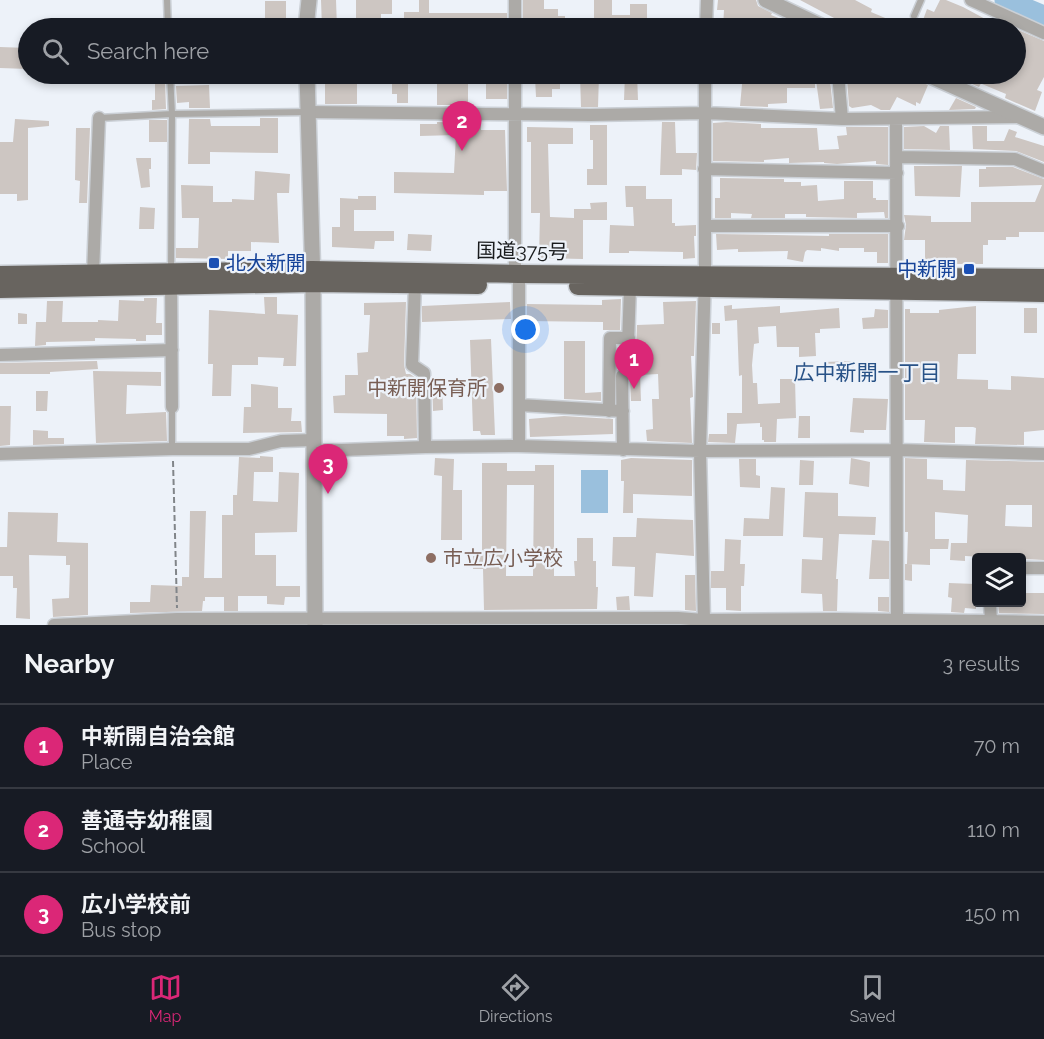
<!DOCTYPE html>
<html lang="en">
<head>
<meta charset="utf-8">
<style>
	body { margin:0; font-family:Raleway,"Noto Sans JP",sans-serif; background:#242831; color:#f1f3f6 }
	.controls { position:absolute; right:18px; bottom:18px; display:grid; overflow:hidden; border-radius:6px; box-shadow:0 3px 9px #0003 }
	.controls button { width:54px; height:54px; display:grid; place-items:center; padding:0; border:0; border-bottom:2px solid #363941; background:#171b24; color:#f1f3f6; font:30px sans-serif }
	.you { position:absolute; left:526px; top:330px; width:21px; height:21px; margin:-15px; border:4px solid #fff; border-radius:50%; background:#1a73e8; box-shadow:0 0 0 9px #1a73e833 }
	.badge { display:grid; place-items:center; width:39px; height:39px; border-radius:50%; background:#db2777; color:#fff; font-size:20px; font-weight:700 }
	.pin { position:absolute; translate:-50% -50px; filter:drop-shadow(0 2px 3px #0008) }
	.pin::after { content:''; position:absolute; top:32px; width:21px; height:18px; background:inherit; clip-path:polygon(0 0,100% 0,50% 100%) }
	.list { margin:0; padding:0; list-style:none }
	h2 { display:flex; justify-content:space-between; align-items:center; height:78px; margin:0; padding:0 24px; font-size:26px }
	h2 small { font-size:20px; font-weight:400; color:#9ea1a6 }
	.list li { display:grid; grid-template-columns:39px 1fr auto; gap:18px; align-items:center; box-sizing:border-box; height:84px; padding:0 24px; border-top:2px solid #363941 }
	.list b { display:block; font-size:22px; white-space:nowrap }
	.list p { margin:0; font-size:20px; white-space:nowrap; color:#9ea1a6 }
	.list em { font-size:20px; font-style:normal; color:#9ea1a6 }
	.icon { flex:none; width:33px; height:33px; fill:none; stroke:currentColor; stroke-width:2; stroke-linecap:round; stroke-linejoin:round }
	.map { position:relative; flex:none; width:1044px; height:625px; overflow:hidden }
	.search { position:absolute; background:#171b24; box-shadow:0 3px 9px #0003; left:18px; right:18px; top:18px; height:66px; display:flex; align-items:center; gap:15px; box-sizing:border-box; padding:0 21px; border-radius:33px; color:#9ea1a6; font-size:22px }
	.sheet { height:330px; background:#171b24 }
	nav { display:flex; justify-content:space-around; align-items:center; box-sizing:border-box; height:84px; border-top:2px solid #363941; background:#171b24; font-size:16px; color:#9ea1a6 }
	nav a { display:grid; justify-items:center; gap:3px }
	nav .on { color:#db2777 }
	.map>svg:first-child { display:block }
</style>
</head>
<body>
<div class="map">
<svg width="1044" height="625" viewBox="0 0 1044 625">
	<rect width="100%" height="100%" fill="#edf2f9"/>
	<path fill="#9ac0dd" d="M581,470H608V513H581Z"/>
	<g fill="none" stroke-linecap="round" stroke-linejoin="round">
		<path stroke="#9ac0dd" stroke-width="21" d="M1005,0L1044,16"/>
	</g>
	<path fill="#cdc6c2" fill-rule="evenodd" d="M321,0H336L337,28H322Z
		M356,0H392V14H381V28H356Z
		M419,0H429V13H507V24H428V27H404V12H419Z
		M523,0H544V9H558V16H565V24H523Z
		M594,0H612V15H630V4H647V28H594Z
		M718,0H756L758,6L772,13L771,15L803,28H723L724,10H717Z
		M800,0H855L872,9L871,12L909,28H853Z
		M940,0H946L963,7L1002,28H942L923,20L927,9L934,12Z
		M265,1H286V19H265Z
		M1016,29L1044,41V77L1037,90L1042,92L1035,111L1005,98L1006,94L982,84L987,74H1016Z
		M0,47L28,48V69L0,68Z
		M392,74H408V103H397V94H392Z
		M486,74H507V99H486Z
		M625,74H637L638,100H624Z
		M743,74H815V88H787V103L768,104V107L740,106Z
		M852,74H877L883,77L884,74L899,81L902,74H916L918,80L928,85L920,104L916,102V106L897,97L890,110H881L871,105L852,108L849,106L847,79H864Z
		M969,74H976L984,78L979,87L965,81Z
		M437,75H468V105H437Z
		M580,75H599L598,107H581Z
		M560,76V89H552V97H536L535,77Z
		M816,80H830L833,108L820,109Z
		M155,81H165L166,109L152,110V100H155Z
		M325,81H357V104H325Z
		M209,85L210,108H189V102L177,103L176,86Z
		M956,98L976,107L975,109L949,110Z
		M260,118H278V153L210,152V164H188L189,119H210L211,126H260Z
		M15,119L49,121V126L28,128V200L17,201V194H0V142H13Z
		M149,120H167V142H149Z
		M437,122L481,123V130H505L507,191H484V195L394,193V172L454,173L456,135L420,136V124H437Z
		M662,122H675L676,153H697L696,170L682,169V175H660Z
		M726,122L761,124V128H817L819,150L839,149L837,136L847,135L846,127H888V165L876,164V161L837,164L824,163V162L789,163V158L764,160V162L713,161V123Z
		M590,125H607V185H587V169H593V140H590Z
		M924,126L936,133L940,126H949L950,150L904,149V127Z
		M972,126H987V141H1004L1009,129L1017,132L1015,137L1044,146V162L1016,151L973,149Z
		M527,127L573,128V144H548L550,217L574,218V209H591L590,203L607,202V220H583V259L539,258L540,213H531V142H527Z
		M76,128H90L87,203H79L80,181L75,180Z
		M136,158H151V169H149L150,187L141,188Z
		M914,166H962L960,197L915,196Z
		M986,167H1013L1044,179V232H1019V237H1006V240H988V245H983V264H925V240H904L906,225L904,215L931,216V222H971V202H1035L1042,185L979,187V169H986Z
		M255,171L290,174L289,193H277L279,243L251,242V251H228V259L176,258V248H198L199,218H182L181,185L213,186V202H232V199L254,200Z
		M720,178L784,179V182H801V186L817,185L818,201L844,199V181H873V198H876V200H888V218H885L884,212L857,213V218L806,217V214H785V218H751L752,214L731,213V218H715V198H720Z
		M625,186H646V199H672V223H675V226L696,225V236H694L695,258L683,259V252L629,251V253H609L610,225L634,226L633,207H626Z
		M358,196H376V210H354V231H394V241H375L374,249L332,247V227H340V198L358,199Z
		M140,207L155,208L154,229H139Z
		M408,234L432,235L431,251L407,250Z
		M716,234L829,236V234H888V263H877V252H864V248H839V251L821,248V251L807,250L805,252L803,262L787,259L788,251L738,252V249L717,250Z
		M264,297H277V314L298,315L296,366H283L284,358L258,357V365H232L231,396H212L213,364H208L209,310L265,314Z
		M144,298H157L156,323H162V335H146V341H136V339L95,338V341L46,342V345L35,346L36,322H46L47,301H63L62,322H98V320L118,321L119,300L144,301Z
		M621,299L620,330H603V322L527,321V304L602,305V300Z
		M696,301L694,356H691L693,397L690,398L692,443L647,441L646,430L653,429L652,399H659L658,374L640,375L641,401H631L630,381L635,373L637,325L664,324L663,302Z
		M406,302L404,365L406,374H410L416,378L417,438L404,439V436H387V414L334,413L333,396L345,395V375H358L357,353L368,352L370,315H364V303Z
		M510,302L511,319L422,322V306Z
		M732,305V309L780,306V313L839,308L840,328L820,329V333H815L816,356L799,357V347H777L776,326L758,327L759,343L754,344L752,365L753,383H757L758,404L780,403V379H795L796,418L777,419L776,442H764V440H762V427H760V423L737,424L735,443L708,442L709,434H727V413H742V375L739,376L737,320L725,321L724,306Z
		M976,306V354H958L957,379L988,380V389L1011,390V376L1044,378V430L1024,432V445L975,444L976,428L973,427H955V443L924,442L925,420H905V309H910V313H939V310Z
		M1024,308H1037V333H1024Z
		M875,309L888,310V328L863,329L862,318L874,317Z
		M18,313L27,314V324H18Z
		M712,323H720V334H712Z
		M491,339L495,435H481L480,431H473L470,340Z
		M564,341H585V393L601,392V401L564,399Z
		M97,361L98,369L50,372V374H0V363Z
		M853,361L854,377L836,378L835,373H825L824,362Z
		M93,371L161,372V386L127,385L126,414L166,412L167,441L96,443Z
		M432,377H442L443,410L433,411Z
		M251,384L278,387V408H292L291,421H301L302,432L243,433L244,407H251Z
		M36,391H48L47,411H36Z
		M853,398L888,399L886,430H864V433L850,432Z
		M0,406H11L10,445L0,446Z
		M564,416L613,419V434L530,437L529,419Z
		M799,416H810V438H798Z
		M33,430L48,431V438H64V444L33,445Z
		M260,456L273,457V472H254L253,501L278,502L279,472L299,473L297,532L255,533V555H276V586H300V597H285L284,605L267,604V596H238V611H224V597H205V601H203L202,611L130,613V602H150L151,585L182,586V577H189L190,511H206L204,578H222V515H233V495H237L239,457L260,458Z
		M435,458L454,459L453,490H462V540H441L442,476L434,475Z
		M631,458L692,460V496L633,494V513H623L624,481H621V460Z
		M851,458L870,462L869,487L849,484Z
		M905,458L927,459V479L943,480V490L965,491L966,460L1044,462V560L965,556V561L950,560L951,543H967L968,515L935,512V539H949L948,549H930V565L907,564L908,532H905ZM1006,505H1032V527L1005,526Z
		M739,459H756V475L760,476V488L740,487Z
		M800,460L814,461L813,485H799Z
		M482,463H507V471H535V465H554V576H575L574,561H577V538H593V561H596V587H598L597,609L484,610L483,569H473V550H482ZM507,485H534L533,576H506Z
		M771,487L785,488L783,536H743L744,518L769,519Z
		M805,492L838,493V516L876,517L875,535L839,534L836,579H838L837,611H823L822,594L801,593L802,559L822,560L823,538L803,537Z
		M8,512L58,513L57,542L88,543V615L53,617L52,599L69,598L70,565H66V556L29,555L30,619L16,618L17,588H13V576H0V547H7Z
		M637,518L693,520L694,556L656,553L653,597L634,596L635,567L612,566L613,537H636Z
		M725,539L741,540L740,564H745L744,586H741V611L726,610V588H711V571H724Z
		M872,540L889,541V579H869Z
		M905,564H912V581L905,580Z
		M685,575H695L696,611L685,610Z
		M949,583L976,584V609L965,608L964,613L951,612L952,598L948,597Z
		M1022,593H1044V614L999,613L998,603H1022Z
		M629,596L630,610H617L616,597Z
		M878,597H889V612L878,611Z"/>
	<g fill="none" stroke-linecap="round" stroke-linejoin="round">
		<g stroke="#cbd0d6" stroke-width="9">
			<path id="service" d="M167,0L168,28
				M914,16L921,0
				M170,74L172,114L171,269
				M99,118L172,114L308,112
				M172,407V449"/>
		</g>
		<g stroke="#cbd0d6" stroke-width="15">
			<path id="minor" d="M971,0L1044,33
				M515,28V0
				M706,28L707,0
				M838,74L842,119
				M309,112L590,115L704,113L842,119L1019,117
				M896,119L897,625
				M897,157L1015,159L1044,171
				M704,169L897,173
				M705,226H898
				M515,273V74
				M93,274L99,118
				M519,274V446
				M171,279L172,407
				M415,284L412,365L424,373L425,447
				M0,355L172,350
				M519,405L623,411
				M609,411L610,338H629
				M623,450L622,376L627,373L630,287
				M314,451L425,447L519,446L700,451L898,450L1044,454
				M0,454L172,449H249L281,441L314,440
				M1022,568H1044
				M990,602L991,623
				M704,620L700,451L705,274V74
				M54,625L177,619L678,618L704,620L836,619L1044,622"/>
		</g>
		<g stroke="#cbd0d6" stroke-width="18">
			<path id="tertiary" d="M766,0L825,28
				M306,28L309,0
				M307,74L313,283L315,625
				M926,74L1044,127"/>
		</g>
		<g stroke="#cbd0d6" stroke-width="21">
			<path id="trunk" d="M0,275L312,270L519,274L1044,278
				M578,286L1044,293
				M0,289L313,283L478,285"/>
		</g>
		<path stroke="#818589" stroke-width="2" stroke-dasharray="6 3" stroke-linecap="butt" d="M173,461L177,608"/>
		<use href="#service" stroke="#acaaa7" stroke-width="6"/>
		<use href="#minor" stroke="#acaaa7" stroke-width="12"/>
		<use href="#tertiary" stroke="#acaaa7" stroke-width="15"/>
		<use href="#trunk" stroke="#68645f" stroke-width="18"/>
	</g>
	<g fill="#1a4fb4" stroke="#edf2f9" stroke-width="2">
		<rect x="208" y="257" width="12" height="12" rx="3"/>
		<rect x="963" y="263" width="12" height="12" rx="3"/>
	</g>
	<g fill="#8d6e63" stroke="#edf2f9" stroke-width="2">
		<circle cx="499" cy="388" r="6"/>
		<circle cx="431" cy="558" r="6"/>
	</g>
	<g text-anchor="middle" stroke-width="4.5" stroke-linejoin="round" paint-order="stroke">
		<g font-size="20" fill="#191b1d" stroke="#edf2f9">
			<text transform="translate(522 251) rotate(1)" y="7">国道375号</text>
		</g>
		<g font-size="20" fill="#164399" stroke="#edf2f9" text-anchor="start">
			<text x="226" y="270">北大新開</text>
			<text x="957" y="276" text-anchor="end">中新開</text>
		</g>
		<g font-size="20" fill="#785e54" stroke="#edf2f9" text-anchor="end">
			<text x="487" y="395">中新開保育所</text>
			<text x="443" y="565" text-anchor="start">市立広小学校</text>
		</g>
		<g font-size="21" fill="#285287" stroke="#edf2f9">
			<text x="867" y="380">広中新開一丁目</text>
		</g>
	</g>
</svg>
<div class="controls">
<button><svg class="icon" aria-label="layers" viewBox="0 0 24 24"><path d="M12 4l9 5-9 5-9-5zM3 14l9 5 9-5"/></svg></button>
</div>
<div class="you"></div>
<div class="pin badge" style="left:634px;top:389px">1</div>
<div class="pin badge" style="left:462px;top:151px">2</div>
<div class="pin badge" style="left:328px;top:494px">3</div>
<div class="search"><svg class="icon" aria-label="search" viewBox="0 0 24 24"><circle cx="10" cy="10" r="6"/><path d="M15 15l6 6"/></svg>Search here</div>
</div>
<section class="sheet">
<h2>Nearby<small>3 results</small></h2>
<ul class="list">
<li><span class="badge">1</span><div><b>中新開自治会館</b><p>Place</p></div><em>70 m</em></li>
<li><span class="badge">2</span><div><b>善通寺幼稚園</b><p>School</p></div><em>110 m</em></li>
<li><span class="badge">3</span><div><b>広小学校前</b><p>Bus stop</p></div><em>150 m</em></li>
</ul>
</section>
<nav>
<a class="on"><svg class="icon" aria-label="map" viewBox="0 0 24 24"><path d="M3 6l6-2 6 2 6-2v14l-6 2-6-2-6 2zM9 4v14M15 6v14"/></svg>Map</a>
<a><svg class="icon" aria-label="directions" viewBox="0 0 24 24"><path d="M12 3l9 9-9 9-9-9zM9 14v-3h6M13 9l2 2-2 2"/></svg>Directions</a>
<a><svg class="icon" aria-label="saved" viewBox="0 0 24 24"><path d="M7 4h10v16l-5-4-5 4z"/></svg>Saved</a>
</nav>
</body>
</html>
